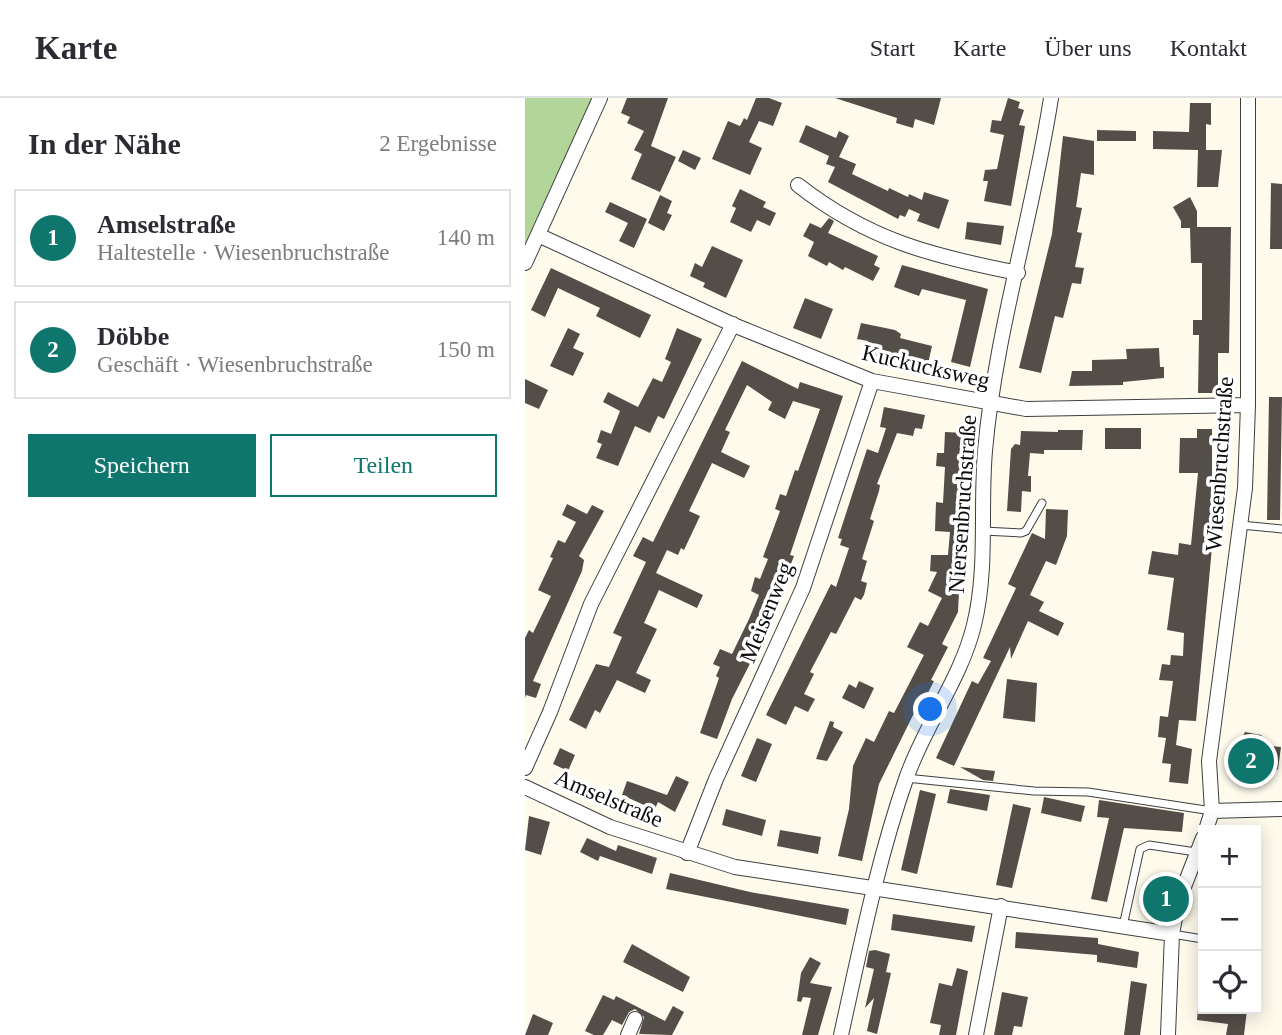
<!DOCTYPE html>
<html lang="de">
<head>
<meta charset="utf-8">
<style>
	:root { --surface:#fff; --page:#f2f2f3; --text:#2b2b33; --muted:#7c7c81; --line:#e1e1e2; --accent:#0f766e }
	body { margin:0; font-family:Georgia,serif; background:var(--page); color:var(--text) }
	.controls { position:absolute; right:21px; bottom:21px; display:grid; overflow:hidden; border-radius:0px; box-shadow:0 4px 18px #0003 }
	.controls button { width:63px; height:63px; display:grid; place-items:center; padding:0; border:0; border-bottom:2px solid var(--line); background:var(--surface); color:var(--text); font:35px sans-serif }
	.you { position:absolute; left:406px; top:612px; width:24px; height:24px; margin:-18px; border:5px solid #fff; border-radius:50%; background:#1a73e8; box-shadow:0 0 0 10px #1a73e833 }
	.badge { display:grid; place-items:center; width:46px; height:46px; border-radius:50%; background:var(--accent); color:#fff; font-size:23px; font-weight:700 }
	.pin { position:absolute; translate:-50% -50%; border:4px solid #fff; box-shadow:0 2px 7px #0006 }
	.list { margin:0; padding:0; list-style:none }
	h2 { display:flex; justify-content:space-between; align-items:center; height:91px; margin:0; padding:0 28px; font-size:30px }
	h2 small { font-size:23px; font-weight:400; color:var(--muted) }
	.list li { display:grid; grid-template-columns:46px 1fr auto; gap:21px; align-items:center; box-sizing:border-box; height:98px; margin:0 14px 14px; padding:0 14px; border:2px solid var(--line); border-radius:0px }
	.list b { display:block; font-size:26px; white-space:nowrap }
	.list p { margin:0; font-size:23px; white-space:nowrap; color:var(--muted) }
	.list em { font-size:23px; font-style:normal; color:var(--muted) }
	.actions { display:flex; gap:14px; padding:21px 28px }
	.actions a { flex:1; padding:16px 0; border:2px solid var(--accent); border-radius:0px; text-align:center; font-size:24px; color:var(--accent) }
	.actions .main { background:var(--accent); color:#fff }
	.icon { flex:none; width:38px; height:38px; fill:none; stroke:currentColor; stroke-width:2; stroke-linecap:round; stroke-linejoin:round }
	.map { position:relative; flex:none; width:757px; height:937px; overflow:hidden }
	header { display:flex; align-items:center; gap:42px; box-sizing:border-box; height:98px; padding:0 35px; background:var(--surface); border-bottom:2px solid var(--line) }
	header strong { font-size:33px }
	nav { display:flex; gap:38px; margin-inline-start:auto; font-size:24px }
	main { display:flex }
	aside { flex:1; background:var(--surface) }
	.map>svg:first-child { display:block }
	.forest { fill:#b2d699 }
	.building { fill:#544e49 }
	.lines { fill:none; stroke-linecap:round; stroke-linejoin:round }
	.lane-casing { stroke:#3f3f3f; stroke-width:9 }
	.street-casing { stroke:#3f3f3f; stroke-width:16 }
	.lane { stroke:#fff; stroke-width:7 }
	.street { stroke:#fff; stroke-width:14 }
	.labels { text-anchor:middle; stroke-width:7; stroke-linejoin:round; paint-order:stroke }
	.street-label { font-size:23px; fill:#0c0c0c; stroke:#fff }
</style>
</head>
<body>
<header>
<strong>Karte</strong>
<nav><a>Start</a><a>Karte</a><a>Über uns</a><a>Kontakt</a></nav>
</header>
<main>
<aside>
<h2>In der Nähe<small>2 Ergebnisse</small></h2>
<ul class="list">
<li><span class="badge">1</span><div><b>Amselstraße</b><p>Haltestelle · Wiesenbruchstraße</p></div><em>140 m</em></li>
<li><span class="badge">2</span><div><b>Döbbe</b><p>Geschäft · Wiesenbruchstraße</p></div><em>150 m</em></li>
</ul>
<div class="actions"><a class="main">Speichern</a><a>Teilen</a></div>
</aside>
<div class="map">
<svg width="757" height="937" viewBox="0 0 757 937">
	<rect width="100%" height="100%" fill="#fefbed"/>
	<!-- forest -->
	<path class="forest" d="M0,0H67L0,167Z"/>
	<!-- building -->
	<path class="building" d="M102,0H143L126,48L151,59L135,94L106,81L117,56L109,52L119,33L102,25L105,19L96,15Z
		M231,0H244L257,5L248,28L234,23L224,44L237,50L225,77L187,61L203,23L215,28L219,20L222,22Z
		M310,0H416L409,27L390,21L388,30L371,25L372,20Z
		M483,0L495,4L493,10L499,12L494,27L500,28L486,108L459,103L463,83H458L460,72L472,71L479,37L465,34L467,22L476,23Z
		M665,5H686V27L681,26V52H697L693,89H672L673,52L628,51V33L664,34Z
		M281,27L311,40L314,33L324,38L314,59L331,66L327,76L363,93L364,90L383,99L384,96L397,102L399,94L424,102L414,131L392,123L395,116L384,111L380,119L375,117L373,121L303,84L310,69L301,66L304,58L274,44Z
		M572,32L611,33V43H572Z
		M538,38L569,43V77L556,75L551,109L557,110L552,134L557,135L550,169L559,170L556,186L547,185L538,220L530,218L516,275L494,270L527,136Z
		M158,52L176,60L170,72L153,63Z
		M746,85L757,86V151H745Z
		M215,91L241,104L238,109L251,115L245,128L232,122L226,134L205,124L211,110L207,108Z
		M135,97L147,103L142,115L147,117L139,133L123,125Z
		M665,99L672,113V129H706L704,255H693V295H673L674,237H668V222H677V165H666L665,130H656V123L648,109Z
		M85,104L122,121L109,150L94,143L103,125L80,114Z
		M304,120L309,123L303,135L353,158L349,167L355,170L348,183L320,169L318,172L304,164L302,168L283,158L289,144L278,138L285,125L296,130Z
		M442,124L479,128L476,147L440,141Z
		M187,148L218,162L201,200L178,189L180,185L165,178L170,165L177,169Z
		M377,167L463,191L445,269L426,264L441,202L397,191L394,198L369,189Z
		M26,170L126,217L115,240L71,218L75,210L33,190L20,219L6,212Z
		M280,200L308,211L296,241L268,230Z
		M336,225L370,232L376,236L375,240L407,248L402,270L340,256L343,243L332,241Z
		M43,230L55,236L48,250L59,255L48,278L25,268Z
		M152,230L177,241L139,321L133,318L125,335L110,328L93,368L71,360L77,346L72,344L76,332L86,336L95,313L78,304L83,294L113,309L128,280L137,284L146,264L140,261Z
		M634,250L635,269H639V280L598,284V287L544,288L547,273H567V262L602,261L601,251Z
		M217,263L273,291L275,284L318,298L265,457L269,458L238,540L207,601L192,641L175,635L194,580L191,578L195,569L188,566L195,551L207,556L224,521L234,497L226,493L230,479L235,481L243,461L238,459L255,413L250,411L255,396L261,398L270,372L273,373L295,311L268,303L260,321L243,312L247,304L222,287L200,332L205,334L196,354L225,368L219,380L187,365L164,413L175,418L159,452L156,450L153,457L142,452L131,475L178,497L172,510L134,492L119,525L132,531L111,575L126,582L120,595L92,582L75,615L70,612L61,631L44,622L71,566L84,569L97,539L88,535L121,464L108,458L118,439L128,444Z
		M0,281L23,292L14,311L0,305Z
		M744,299H757L755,422H742Z
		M359,309L400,317L397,331L390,330L388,338L372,335L352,386L355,387L354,393L345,421L349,423L337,461L342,463L336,483L342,485L339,497L336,502L330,499L311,536L306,534L285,574L289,576L279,596L290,601L283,614L270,608L261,627L241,617L306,486L311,489L324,450L315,447L317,441L313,440L342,351L353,355L361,330L355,329Z
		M580,330H616V351H580Z
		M672,331H687V384H693L671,623L654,622L651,647L667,651L663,686L644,684L646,666L637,665L641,640L633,639L635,618L643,619L648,583L634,582L637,566L645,567L646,557L658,558L659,535L642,532L649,480L623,476L627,453L653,457L654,445L666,447L673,375H654L655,340H672Z
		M533,332H558L557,352H519V356L505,355L503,378H506V394L497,393L496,414L482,413L486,351L490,346L495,347L496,333L533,334Z
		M420,334L442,335L433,514L417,546L423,549L406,582L409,583L397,607L394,605L354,686L337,763L313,758L324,711L328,668L341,640L349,644L364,613L369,615L399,557L382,549L395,524L403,528L417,500L403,493L412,474L405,473L406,457H423L425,434L410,433L411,404L418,405L420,369L411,368L412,355H419Z
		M42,406L62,416L67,407L79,413L54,458L59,462L57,473L8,583L16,586L11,600L1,597L0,600V540L4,532L8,535L26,498L13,492L28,460L25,459L33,442L40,445L51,424L37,417Z
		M521,411L543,412L542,438L531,467L521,463L505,497L519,504L514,513L539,525L533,538L503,523L486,561L485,549L429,668L411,660L447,583L453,586L466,563L458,560L491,490L483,486L507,435L520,441Z
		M482,581L512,585L510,624L478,620Z
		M334,583L349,590L339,611L317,600L324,586L331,590Z
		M305,623L309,624L308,629L318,634L302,663L291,661Z
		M720,634L736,637L745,648L756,649L753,671L748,675L723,671L715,661L717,646H714Z
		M232,640L247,646L231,684L216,678Z
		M35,650L50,657L43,673L28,666Z
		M435,669L470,673L468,683L458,682Z
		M151,678L164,684L150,714L133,704L125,722L114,718L119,707L97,697L102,683L142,697Z
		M425,691L465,697L462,713L422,705Z
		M395,692L411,696L392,776L376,772Z
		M519,699L560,708L556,724L516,715Z
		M574,702L659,715L657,734L599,730L582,804L566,801L584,720L572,719Z
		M488,706L506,710L487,790L471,787Z
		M201,711L241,722L237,738L197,727Z
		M4,718L25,724L16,757L0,752Z
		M255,732L296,739L293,756L252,748Z
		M62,740L91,753L93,747L132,760L127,776L75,758L73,763L55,754Z
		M145,775L225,794L324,811L321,827L141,791Z
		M368,816L450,828L447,844L366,832Z
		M491,834L573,840V846L614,854L612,870L572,864V857L490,850Z
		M107,846L165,879L158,894L98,864Z
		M350,852L365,856L361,874L366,875L352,936L342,933L349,900L340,910L349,871L341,869L344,853Z
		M285,859L296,865L285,885L307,889L293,937H277L286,900L278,899L276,904L272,903L276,875Z
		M432,870L443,873L431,937H414L416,927L405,925L414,885L427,888Z
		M606,883L622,886L615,937H599Z
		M477,894L503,899L497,929L489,928L487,937H469Z
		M78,897L89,902L91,898L140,923L148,908L159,914L147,937L114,936L119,919L110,911L104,914L97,927L87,922L78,937H69L60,933Z
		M673,911L722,912L719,937H701L703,926L672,922Z
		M8,916L28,925L23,937H0Z"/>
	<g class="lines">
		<defs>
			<path id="lane" d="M716,427L757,431
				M458,433L496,435L501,433L517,405
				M381,680L509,693L563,694L687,713
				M598,828L615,751L624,747L671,754
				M647,836L678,841"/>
			<path id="street" d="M273,87C343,142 407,158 493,175
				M13,137L211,228L347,283L501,311L723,307
				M0,165L75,0
				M0,670L25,614L66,506L208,226
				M0,689L85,729L210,769L647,836
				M687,713L757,711
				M681,732L687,713L684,663L720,390L723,307V0
				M162,755L191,681L278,490L347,283
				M103,937L110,921
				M316,937C335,852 352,764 381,681C399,628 436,581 449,527C463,470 455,410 460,353C470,236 508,117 526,0
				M451,937L476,808
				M643,937L647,836L653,804L678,740"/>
		</defs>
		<!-- lane casing -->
		<use href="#lane" class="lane-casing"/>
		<!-- street casing -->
		<use href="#street" class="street-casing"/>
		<!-- lane -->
		<use href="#lane" class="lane"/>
		<!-- street -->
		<use href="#street" class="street"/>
	</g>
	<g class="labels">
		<!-- street labels -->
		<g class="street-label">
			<text transform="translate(401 268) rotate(13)" y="8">Kuckucksweg</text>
			<text transform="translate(694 366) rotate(-86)" y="8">Wiesenbruchstraße</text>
			<text transform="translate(437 406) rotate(-86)" y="8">Niersenbruchstraße</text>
			<text transform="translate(241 514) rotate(-68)" y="8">Meisenweg</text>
			<text transform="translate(84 700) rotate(23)" y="8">Amselstraße</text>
		</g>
	</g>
</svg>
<div class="controls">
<button>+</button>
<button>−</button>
<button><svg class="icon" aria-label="locate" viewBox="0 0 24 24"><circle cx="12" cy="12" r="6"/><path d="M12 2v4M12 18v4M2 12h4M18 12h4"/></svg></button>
</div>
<div class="you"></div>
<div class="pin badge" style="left:641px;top:801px">1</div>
<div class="pin badge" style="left:726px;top:663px">2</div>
</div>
</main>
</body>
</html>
